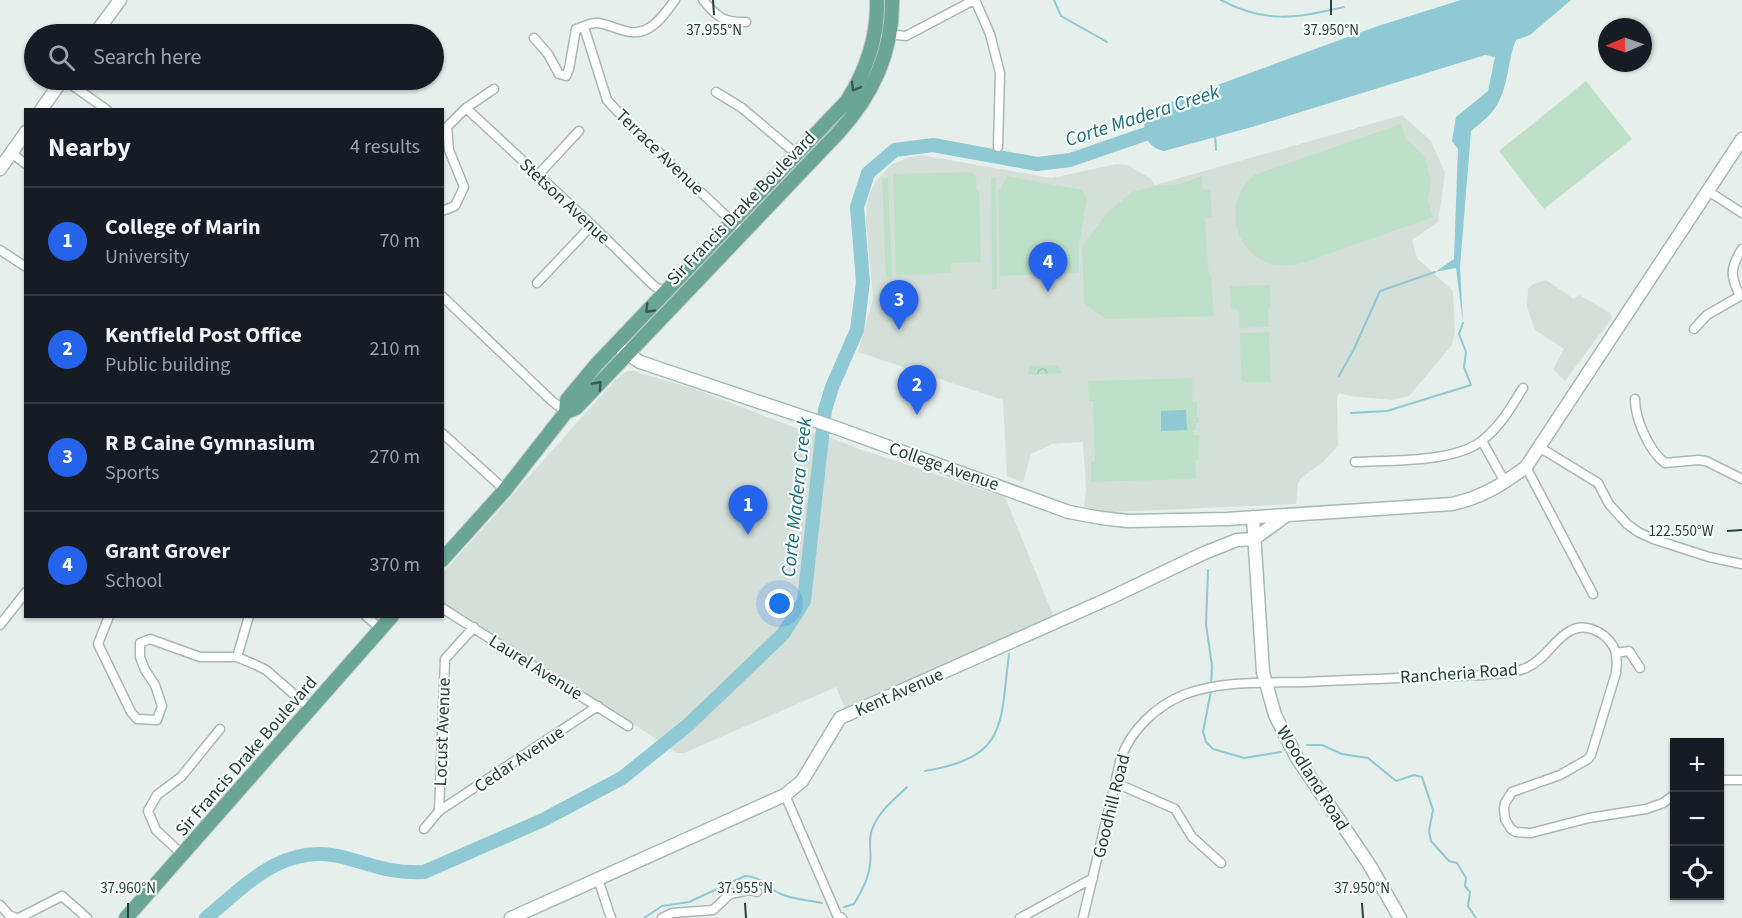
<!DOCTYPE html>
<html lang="en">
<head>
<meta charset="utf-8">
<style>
	:root { --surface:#171b24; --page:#20242c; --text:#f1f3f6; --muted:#9ea1a6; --line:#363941; --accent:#2563eb }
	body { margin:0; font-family:"Source Sans 3",sans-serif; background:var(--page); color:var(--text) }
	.controls { position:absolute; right:18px; bottom:18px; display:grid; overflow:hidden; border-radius:0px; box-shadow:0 2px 4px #0004 }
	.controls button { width:54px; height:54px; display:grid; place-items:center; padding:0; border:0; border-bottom:2px solid var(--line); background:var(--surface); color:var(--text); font:30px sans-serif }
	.compass { position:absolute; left:1598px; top:18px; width:54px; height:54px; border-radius:50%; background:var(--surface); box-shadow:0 2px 4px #0004; rotate:268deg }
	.you { position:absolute; left:780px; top:604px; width:21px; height:21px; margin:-15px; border:4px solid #fff; border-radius:50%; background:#1a73e8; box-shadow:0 0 0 9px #1a73e833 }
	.badge { display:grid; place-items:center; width:39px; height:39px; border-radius:50%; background:var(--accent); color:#fff; font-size:20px; font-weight:700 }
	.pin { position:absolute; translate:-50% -50px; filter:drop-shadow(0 2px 3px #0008) }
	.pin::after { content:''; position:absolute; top:32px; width:21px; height:18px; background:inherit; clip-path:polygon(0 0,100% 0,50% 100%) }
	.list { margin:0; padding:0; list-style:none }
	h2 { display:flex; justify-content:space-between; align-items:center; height:78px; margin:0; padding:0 24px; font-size:26px }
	h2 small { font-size:20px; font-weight:400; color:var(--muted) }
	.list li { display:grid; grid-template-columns:39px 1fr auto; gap:18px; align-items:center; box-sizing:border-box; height:108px; padding:0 24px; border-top:2px solid var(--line) }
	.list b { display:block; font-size:22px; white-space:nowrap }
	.list p { margin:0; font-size:20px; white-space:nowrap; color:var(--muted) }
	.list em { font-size:20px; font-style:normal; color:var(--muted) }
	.icon { flex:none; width:33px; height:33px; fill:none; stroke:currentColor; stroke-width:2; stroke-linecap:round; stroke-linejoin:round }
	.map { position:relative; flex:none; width:1742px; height:918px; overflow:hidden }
	.search { position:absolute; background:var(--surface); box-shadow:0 2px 4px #0004; left:24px; top:24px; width:420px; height:66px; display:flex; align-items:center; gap:15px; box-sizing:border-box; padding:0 21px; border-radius:33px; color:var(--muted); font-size:22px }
	.panel { position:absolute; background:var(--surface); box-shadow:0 2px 4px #0004; left:24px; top:108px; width:420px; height:510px; border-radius:0px }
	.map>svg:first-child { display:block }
	.built { fill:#d4dfda }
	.park { fill:url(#park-crowns) }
	.pitch { fill:#bfe0c8 }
	.water { fill:#8ec9d4 }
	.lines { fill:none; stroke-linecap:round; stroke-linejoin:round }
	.stream { stroke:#8ec9d4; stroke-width:2 }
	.river { stroke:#8ec9d4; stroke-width:14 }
	.street-casing { stroke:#a8b8b2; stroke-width:11 }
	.secondary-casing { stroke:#a4bbb3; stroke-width:15 }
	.primary-casing { stroke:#c2cac8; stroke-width:16 }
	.street { stroke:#fff; stroke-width:8 }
	.secondary { stroke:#fff; stroke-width:12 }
	.primary { stroke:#6aa596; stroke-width:14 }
	.oneway { stroke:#365b51 }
	.ticks { fill:none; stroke:#24423a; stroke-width:2 }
	.labels { text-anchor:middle; stroke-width:4.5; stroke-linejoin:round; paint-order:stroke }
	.street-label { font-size:18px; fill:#24423a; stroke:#f7fbf9 }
	.water-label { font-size:20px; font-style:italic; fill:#1c6f80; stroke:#f7fbf9 }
	.ticks-label { font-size:15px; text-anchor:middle; fill:#24423a; stroke:#f7fbf9; stroke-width:4.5; stroke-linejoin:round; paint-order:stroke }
</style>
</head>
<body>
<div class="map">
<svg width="1742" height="918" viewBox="0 0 1742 918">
	<defs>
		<pattern id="park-crowns" width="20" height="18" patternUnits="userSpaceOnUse" patternTransform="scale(1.5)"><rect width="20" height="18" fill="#bfe0c8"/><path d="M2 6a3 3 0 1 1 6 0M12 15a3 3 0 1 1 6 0" fill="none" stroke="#a4c1ad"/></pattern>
	</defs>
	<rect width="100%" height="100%" fill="#e6efeb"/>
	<!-- built -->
	<path class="built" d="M1402,115L1431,141L1445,173L1438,222L1412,240L1417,258L1453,291L1455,331L1452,345L1409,396L1392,400L1349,396L1340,393L1337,397L1338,446L1323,462L1301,478L1298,483L1296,504L1114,512L1101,511L1084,506L1086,490L1083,442L1052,444L1031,454L1023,482L1007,476L1003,400L858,352L873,299L866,220L867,205L870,192L876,181L891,165L907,158L921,155L1051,178L1117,164L1128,165L1151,179L1155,185Z
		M1546,280L1574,299L1579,295L1610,313L1612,318L1565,381L1553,369L1564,349L1535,330L1527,307L1528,289L1533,284Z
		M628,371H633L692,388L796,428L825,435L856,448L1005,497L1053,615L845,708L836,687L684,753H677L570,682L443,603V573L614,381L622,374Z"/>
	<!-- park -->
	<path class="park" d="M1056,365L1059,367L1062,373L1028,375L1029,368L1031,366Z"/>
	<!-- pitch -->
	<path class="pitch" d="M1586,81L1632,139L1544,209L1499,151Z
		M1401,124L1406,139L1414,145L1425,158L1431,181L1428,201L1433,217L1300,264C1289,265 1277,267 1267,263C1240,252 1228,219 1240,193C1243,186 1249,180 1254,175Z
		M971,172L976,177L977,190L979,191L981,262L951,263V273L896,275L893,174Z
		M1007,176L1082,190L1087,198L1079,245V273L1000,276L998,192Z
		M1202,176L1203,190L1210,189L1212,217L1205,218L1208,269L1211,276L1214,316L1106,319L1084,303L1082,246L1107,213L1132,192L1155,186L1179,184Z
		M882,178H888L892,277L886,278Z
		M991,178H996L997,289H992Z
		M1270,285L1271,308L1268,309L1269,327L1239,328V310L1231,309L1230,286Z
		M1269,332L1271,382H1244L1241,380L1240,333Z
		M1193,378L1192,402H1197V417L1199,418V423H1196V430L1193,431V435H1200L1198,460H1195L1196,479L1091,482V462L1095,461L1093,401H1089L1088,381Z"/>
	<!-- water -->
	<path class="water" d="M1461,0H1571L1530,35L1516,40C1507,61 1509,88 1495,108C1489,117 1479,124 1471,131L1460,267L1463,323L1456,268L1435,272L1454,259L1458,149L1452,141L1456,117L1488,91L1495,57L1485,55L1252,127L1164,151C1145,148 1139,126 1149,110L1378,26Z
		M1186,410L1187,430L1161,431V411Z"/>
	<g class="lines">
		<!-- stream -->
		<path class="stream" d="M1054,0L1061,16L1107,42
			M1221,0C1266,24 1296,18 1344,7
			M1215,135L1216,150
			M1339,376L1354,349L1380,291L1435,272
			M1351,413L1387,411L1471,385L1464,367L1466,352L1459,334L1463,323
			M1208,570L1206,624L1212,666L1211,686
			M1211,691L1203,732L1206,742L1213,749L1244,758L1281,752
			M1307,745H1322L1342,754L1368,758L1396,781L1414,775L1422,777L1433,810L1429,831L1431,841L1449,861L1457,863L1466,878L1465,886L1470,892L1468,906L1476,918
			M925,771C1008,757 1000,725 1009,654
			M844,907L854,904C861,892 869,878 870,864C872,851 867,840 873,827C880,810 895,799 907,787
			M644,918L662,906L689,902L745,876C761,876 766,887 779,893C792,900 808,900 822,903"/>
		<!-- river -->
		<path class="river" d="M206,918C245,886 282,844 338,856C372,864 388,874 424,872L543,820L622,778L688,725L783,634L804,601L825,410L832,387L857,330L863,282L857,207L868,173L895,150L933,145L1037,164L1070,160L1163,128"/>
		<defs>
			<path id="street" d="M703,0C717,17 724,23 746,22
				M975,0L990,34L1000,73L998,147
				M584,27L607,100L630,125L743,232
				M887,34L906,36L974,0
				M534,38L548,54L559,74L566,76L569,69L576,29C583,27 590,22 598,23C614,25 631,39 649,28C660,22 668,9 675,0
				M65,80L107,110
				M716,92L742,108L799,156
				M466,108L592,225L654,286L665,292
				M11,153L26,164
				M538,175L579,131
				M1708,191L1742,213
				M442,211L455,206L464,187L449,150L447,127L466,108L494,89
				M0,250L26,267
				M537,283L592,225
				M442,296L552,401L566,412
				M1740,296C1730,276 1730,268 1742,249
				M1694,329L1707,315L1740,296
				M1635,399C1635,419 1649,451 1665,463L1698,460L1706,461L1742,479
				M442,433L505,490
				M1482,441L1505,482
				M1539,447L1598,483L1609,504L1627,524L1638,532L1653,539L1709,557L1742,564
				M1355,462C1391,460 1457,463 1484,439C1501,425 1512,406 1523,388
				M1526,467L1593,594
				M442,608L628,726
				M109,616L98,644L131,712L137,719L157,720L162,706L155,685L145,670L140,657V643L150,639L200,657H237L256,665L266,670L311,709
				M366,616L381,629
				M0,625L26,592
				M1616,653L1629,651L1640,668
				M237,657L249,616
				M1720,780H1742
				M1116,783L1175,809L1192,837L1221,863
				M785,795L837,915L842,918
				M439,811L445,659L474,627
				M424,829L439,811L598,706
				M183,855L156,830L148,811L157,795L181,777L220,729
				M598,879L611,918
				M0,905L9,915L16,918
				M19,918L62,896L87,918
				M662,918L672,913L713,910L730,894L750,890L757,892
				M1020,918L1093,878
				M1083,918L1121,758C1131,730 1155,707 1183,695C1221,680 1266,683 1305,682C1364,679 1424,677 1483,675C1498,673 1515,674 1528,667C1547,658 1554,639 1570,631C1585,622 1605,632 1613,646C1618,654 1617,665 1616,673L1591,755L1588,759L1560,775L1512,792L1505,803L1504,809L1505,819L1511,829L1516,832L1531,833L1589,818L1646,809L1663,803L1674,795"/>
			<path id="secondary" d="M95,34L120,0
				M41,110L62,80
				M0,169L26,132
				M621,349L640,362L831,426L1069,512L1101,518L1128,521L1227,519L1452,504C1483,497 1501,485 1526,467L1742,139
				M1253,517L1263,672L1275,715L1297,758L1369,864L1400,918
				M1254,539L1287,515
				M511,918L785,795L802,781L840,718L1112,597L1204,553L1237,540L1254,539"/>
			<path id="primary" d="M566,412L567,400L596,365L847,101C866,71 878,36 877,0
				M442,560L505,490L566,412L576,408L838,133C873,95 893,52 892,0
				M126,918L392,616"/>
		</defs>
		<!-- street casing -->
		<use href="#street" class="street-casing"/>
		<!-- secondary casing -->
		<use href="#secondary" class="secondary-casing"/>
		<!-- primary casing -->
		<use href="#primary" class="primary-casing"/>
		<!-- street -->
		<use href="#street" class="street"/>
		<!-- secondary -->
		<use href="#secondary" class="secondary"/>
		<!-- primary -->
		<use href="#primary" class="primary"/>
	</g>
	<!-- one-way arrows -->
	<defs><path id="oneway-chevron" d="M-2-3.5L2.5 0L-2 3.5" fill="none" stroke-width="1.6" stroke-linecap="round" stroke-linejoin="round" transform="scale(1.5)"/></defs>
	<g class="oneway">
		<use href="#oneway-chevron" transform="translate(855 87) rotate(120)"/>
		<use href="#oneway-chevron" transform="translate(649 309) rotate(134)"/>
		<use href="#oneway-chevron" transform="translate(598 385) rotate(-47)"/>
	</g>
	<!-- ticks -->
	<path class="ticks" d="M713,0L714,15M1331,0V15M1727,531L1742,530M128,903V918M745,903L746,918M1362,903L1363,918"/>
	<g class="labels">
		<!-- street labels -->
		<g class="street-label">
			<text transform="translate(660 152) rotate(44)" y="6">Terrace Avenue</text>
			<text transform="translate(565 201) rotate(43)" y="6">Stetson Avenue</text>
			<text transform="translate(741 208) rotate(-46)" y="6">Sir Francis Drake Boulevard</text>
			<text transform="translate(944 466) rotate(19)" y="6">College Avenue</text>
			<text transform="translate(536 667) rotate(32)" y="6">Laurel Avenue</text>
			<text transform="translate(1459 673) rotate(-4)" y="6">Rancheria Road</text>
			<text transform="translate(899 692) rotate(-24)" y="6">Kent Avenue</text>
			<text transform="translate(442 732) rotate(-88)" y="6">Locust Avenue</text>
			<text transform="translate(246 756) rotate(-49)" y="6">Sir Francis Drake Boulevard</text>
			<text transform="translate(519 759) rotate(-34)" y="6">Cedar Avenue</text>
			<text transform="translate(1313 778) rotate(58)" y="6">Woodland Road</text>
			<text transform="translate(1111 806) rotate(-76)" y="6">Goodhill Road</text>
		</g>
		<!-- water labels -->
		<g class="water-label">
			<text transform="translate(1142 115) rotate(-18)" y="7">Corte Madera Creek</text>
			<text transform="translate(796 497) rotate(-84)" y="7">Corte Madera Creek</text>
		</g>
	</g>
	<g class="ticks-label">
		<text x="714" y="35">37.955°N</text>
		<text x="1331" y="35">37.950°N</text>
		<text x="1681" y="536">122.550°W</text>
		<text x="128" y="893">37.960°N</text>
		<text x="745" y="893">37.955°N</text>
		<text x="1362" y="893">37.950°N</text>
	</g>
</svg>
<div class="controls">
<button>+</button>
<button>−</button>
<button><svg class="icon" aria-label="locate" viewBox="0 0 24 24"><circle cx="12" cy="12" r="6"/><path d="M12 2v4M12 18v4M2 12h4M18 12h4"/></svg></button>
</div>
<svg class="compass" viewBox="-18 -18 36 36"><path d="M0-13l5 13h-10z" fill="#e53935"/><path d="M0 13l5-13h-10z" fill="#9ea1a6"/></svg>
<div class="you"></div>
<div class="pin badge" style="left:748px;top:535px">1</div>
<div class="pin badge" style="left:917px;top:415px">2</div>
<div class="pin badge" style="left:899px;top:330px">3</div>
<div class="pin badge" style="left:1048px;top:292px">4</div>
<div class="search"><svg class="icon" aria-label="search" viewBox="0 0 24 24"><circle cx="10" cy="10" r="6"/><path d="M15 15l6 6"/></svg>Search here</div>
<section class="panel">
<h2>Nearby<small>4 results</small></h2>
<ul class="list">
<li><span class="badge">1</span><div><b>College of Marin</b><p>University</p></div><em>70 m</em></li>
<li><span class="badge">2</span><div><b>Kentfield Post Office</b><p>Public building</p></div><em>210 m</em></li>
<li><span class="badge">3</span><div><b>R B Caine Gymnasium</b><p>Sports</p></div><em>270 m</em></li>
<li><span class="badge">4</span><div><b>Grant Grover</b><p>School</p></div><em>370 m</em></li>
</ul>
</section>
</div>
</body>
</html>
